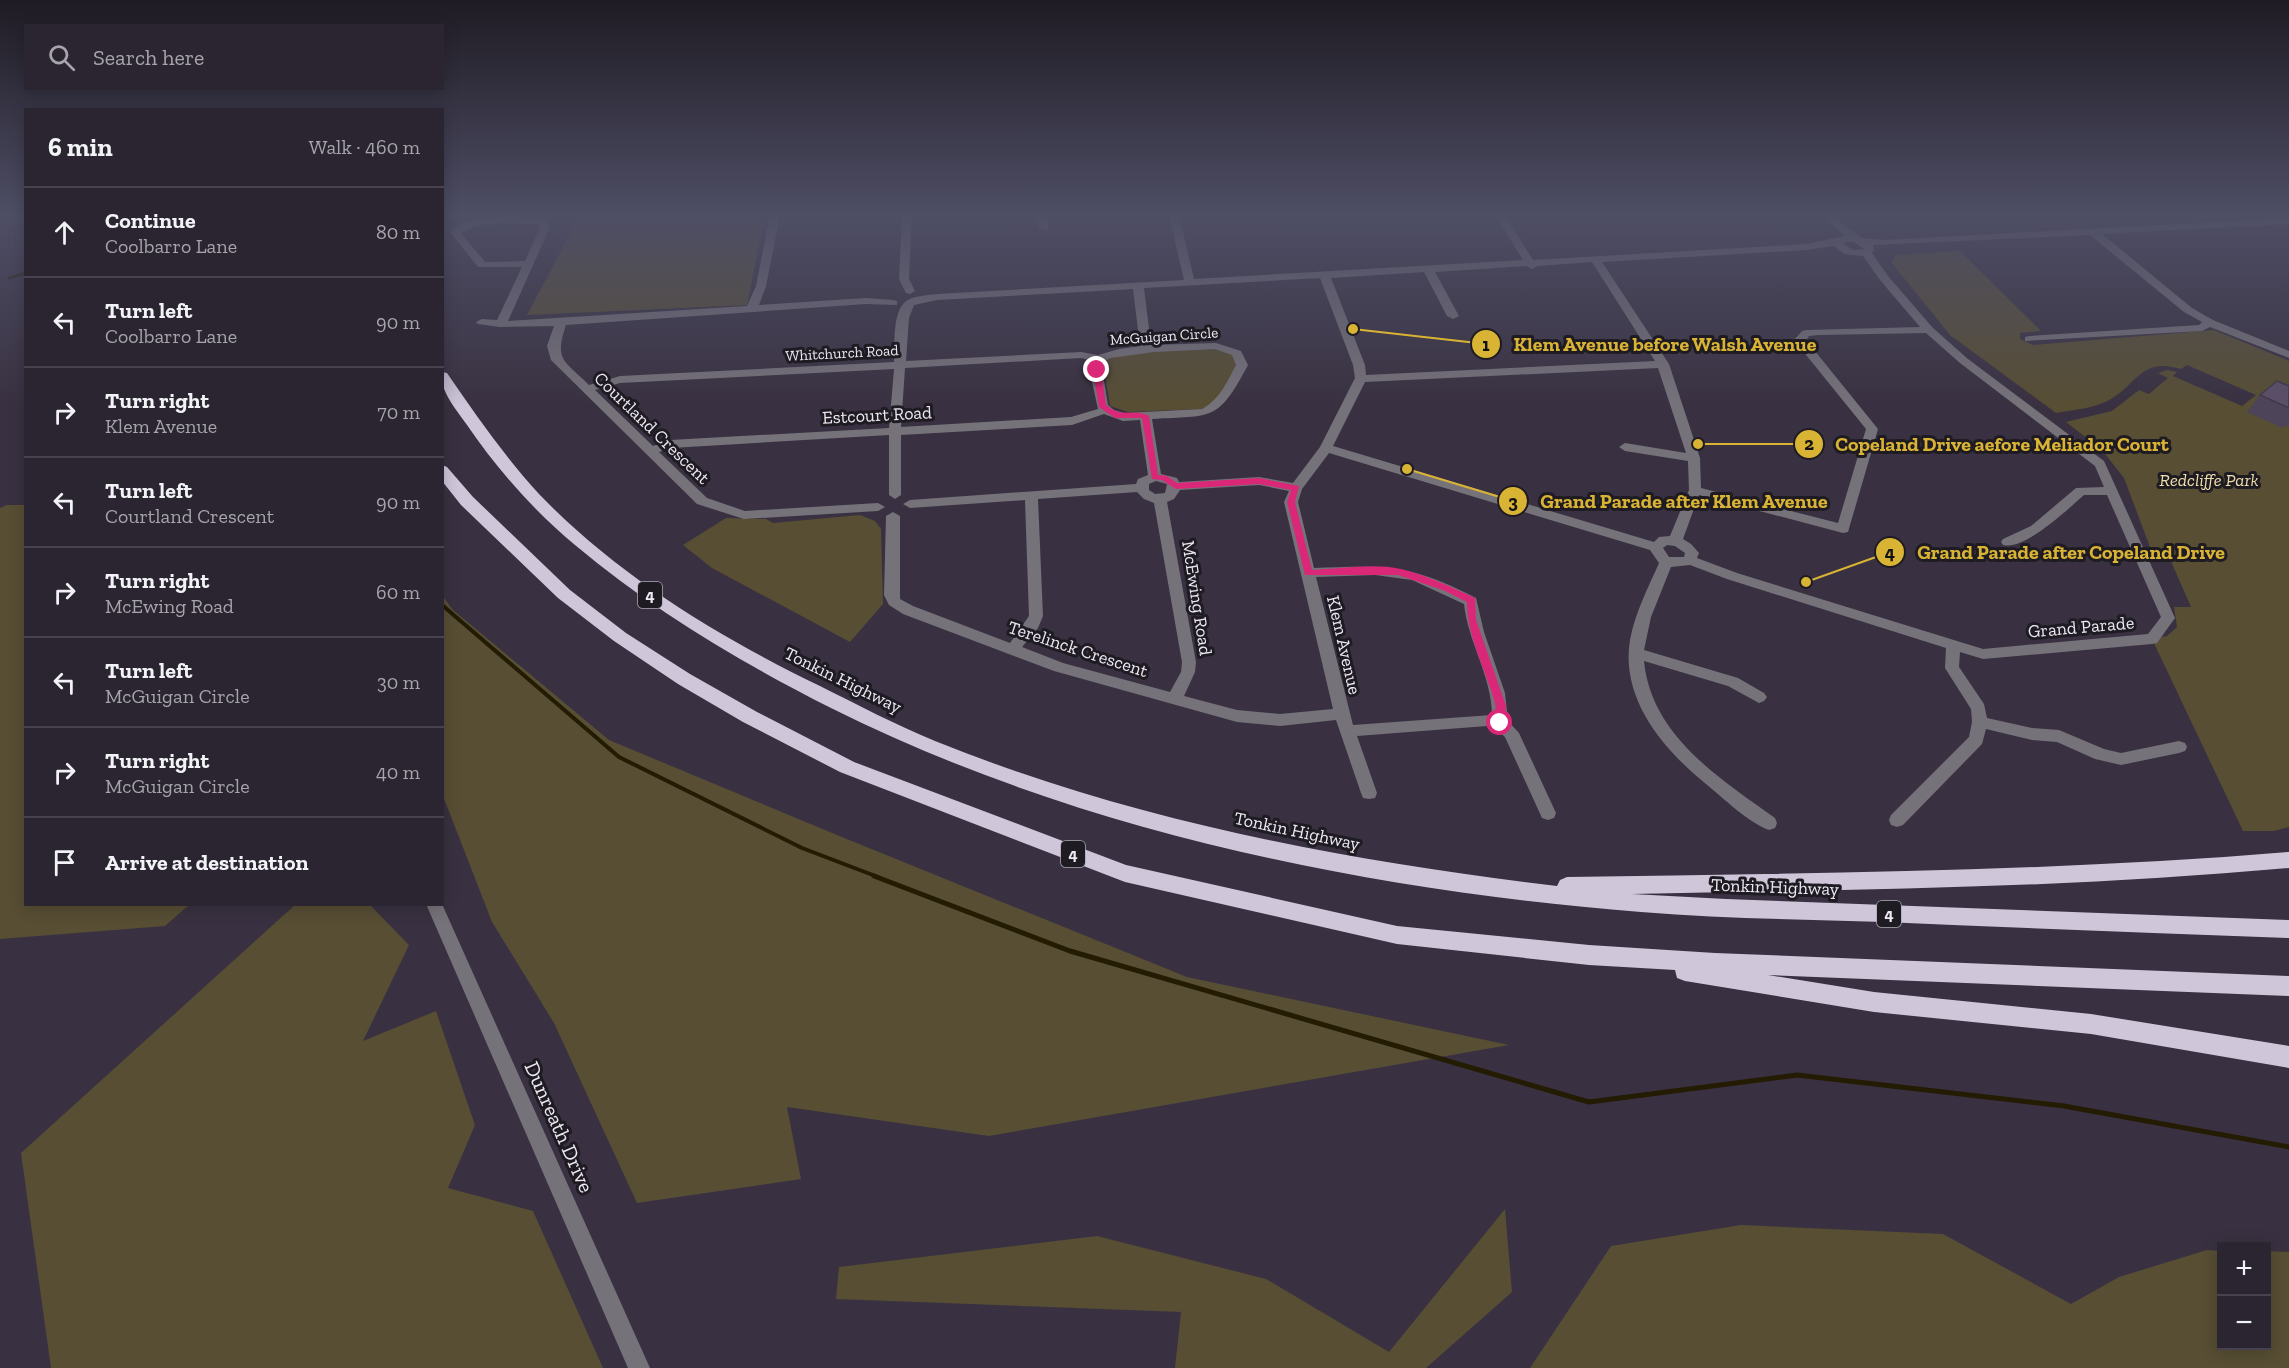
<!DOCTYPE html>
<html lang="en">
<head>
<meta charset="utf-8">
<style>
	:root { --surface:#2b2531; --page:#332d39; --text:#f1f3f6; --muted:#a6a5ab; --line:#47424d }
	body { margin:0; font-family:"Zilla Slab",serif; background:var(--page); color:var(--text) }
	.controls { position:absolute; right:18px; bottom:18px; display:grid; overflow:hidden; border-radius:0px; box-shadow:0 3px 15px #0003 }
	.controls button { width:54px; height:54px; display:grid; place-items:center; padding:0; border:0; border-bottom:2px solid var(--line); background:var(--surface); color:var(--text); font:30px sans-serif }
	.stop { position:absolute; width:18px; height:18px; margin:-14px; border:4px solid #db2777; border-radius:50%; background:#fff }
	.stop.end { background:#db2777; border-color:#fff; box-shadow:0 2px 6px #0008 }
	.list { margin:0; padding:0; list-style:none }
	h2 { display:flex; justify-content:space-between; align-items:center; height:78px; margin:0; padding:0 24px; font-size:26px }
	h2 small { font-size:20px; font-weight:400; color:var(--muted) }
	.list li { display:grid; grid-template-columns:39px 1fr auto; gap:18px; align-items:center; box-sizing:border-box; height:90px; padding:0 24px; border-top:2px solid var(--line) }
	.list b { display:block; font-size:22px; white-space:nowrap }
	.list p { margin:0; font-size:20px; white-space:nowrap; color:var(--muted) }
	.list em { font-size:20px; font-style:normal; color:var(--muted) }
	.icon { flex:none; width:33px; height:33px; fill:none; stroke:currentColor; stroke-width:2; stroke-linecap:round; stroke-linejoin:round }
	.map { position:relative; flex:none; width:2289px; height:1368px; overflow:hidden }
	.search { position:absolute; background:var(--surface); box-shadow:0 3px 15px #0003; left:24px; top:24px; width:420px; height:66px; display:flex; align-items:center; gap:15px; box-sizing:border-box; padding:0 21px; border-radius:0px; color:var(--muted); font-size:22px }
	.panel { position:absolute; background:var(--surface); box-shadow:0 3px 15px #0003; left:24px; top:108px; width:420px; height:798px; border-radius:0px }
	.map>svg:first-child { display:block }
	.green { fill:#574e34 }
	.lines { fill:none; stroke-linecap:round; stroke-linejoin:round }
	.stream-far2 { stroke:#231b02; stroke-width:3 }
	.stream-far1 { stroke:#231b02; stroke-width:4 }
	.stream { stroke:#231b02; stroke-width:5 }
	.minor { fill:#76727a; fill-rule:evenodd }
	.highway { fill:#cfc6da; fill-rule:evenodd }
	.wall { fill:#4e4459 }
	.building { fill:#5b4f68; stroke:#403749; stroke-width:1.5 }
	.route { fill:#db2777 }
	.labels { text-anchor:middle; stroke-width:6; stroke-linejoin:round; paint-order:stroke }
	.far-street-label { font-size:15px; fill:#ede8f3; stroke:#1e1b22 }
	.shield { fill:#1e1b22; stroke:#afaab4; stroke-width:1.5 }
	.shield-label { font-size:16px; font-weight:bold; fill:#ede8f3 }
	.street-label { font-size:18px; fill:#ede8f3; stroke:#1e1b22 }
	.park-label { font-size:18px; font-style:italic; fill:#f0dea8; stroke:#1e1b22 }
	.near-street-label { font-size:21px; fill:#ede8f3; stroke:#1e1b22 }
	.leader { fill:none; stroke:#d9b334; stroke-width:2 }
	.callout-dot { fill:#d9b334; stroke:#1e1b22; stroke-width:2 }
	.mark-label { font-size:18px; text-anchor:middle; font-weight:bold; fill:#111 }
	.callout-label { font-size:20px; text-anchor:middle; font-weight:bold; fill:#d9b334; stroke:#1e1b22; stroke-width:6; stroke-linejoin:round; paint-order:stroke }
</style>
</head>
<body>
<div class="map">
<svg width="2289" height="1368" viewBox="0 0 2289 1368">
	<rect width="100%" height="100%" fill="#393141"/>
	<!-- green -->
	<path class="green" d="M580,215H765L747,305L527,315Z
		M1960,251L2041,331L2020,333V339L2033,345L2214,330L2289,361V827L2274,831H2243L2152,639L2167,636L2177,627L2174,607H2191L2166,550L2150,547L2124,478L2102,450L2066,422L2112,411L2139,390L2149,394L2168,378L2158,373L2167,370L2177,372L2173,376L2242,406L2256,395L2187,365L2181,369C2139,356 2137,387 2105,402C2091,409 2071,410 2056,413L1950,335L1891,262L1896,255Z
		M1218,348L1233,352L1240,364C1229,383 1222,402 1201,409L1128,412L1110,406L1103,363L1109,356L1117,353Z
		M7,505H26V904L189,905L165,926L0,939V508Z
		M860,515L875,521L881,529L883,604L850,642L712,568L683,545L726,518L766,519L773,523Z
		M442,595L453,610L609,740L837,835L1187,977L1509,1045L989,1136L787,1107L801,1179L637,1203L554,1023L492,922L443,796Z
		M296,904L370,905L409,945L363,1041L436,1011L475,1125L448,1188L533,1211L603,1368H51L21,1153Z
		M1505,1209L1512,1292L1426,1368H1175L1181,1312L836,1299L839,1267L1097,1236L1266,1279L1389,1352Z
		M1741,1225L1943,1234L2071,1304L2119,1277L2207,1250L2221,1251L2222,1346H2266L2267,1251L2289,1252V1368H1530L1611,1246Z"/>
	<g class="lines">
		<!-- stream-far2 -->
		<path class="stream-far2" d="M9,278L26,273"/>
		<!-- stream-far1 -->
		<path class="stream-far1" d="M442,605L619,757L802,848L878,877"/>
		<!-- stream -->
		<path class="stream" d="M874,876L1070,951L1589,1102L1797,1075L2064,1106L2289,1147"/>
		<!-- minor -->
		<path class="minor" d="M770,215H780L766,286L759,305L866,298L893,300L897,301V305L866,304L566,325C554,361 564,360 589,385L620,376L894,362C895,345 892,314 905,302C911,296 929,295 937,294L1184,280L1169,215H1179L1194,279L1523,260L1495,215H1505L1533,260L1806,244L1845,236L1821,215H1831L1862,238L1883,240L2289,218V224L2102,234L2192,308L2213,320L2289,351V358L2210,327L2202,331L2025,341V337L2029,336L2199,325L2202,322L2184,312L2090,235L1873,245L1874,250L1872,253L1888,276L1933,328L1968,359L2104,461L2175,618L2157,643L2152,644L1983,659L1960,652L1959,667L1984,704L1987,718L2032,728L2059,730L2104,749L2121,753L2179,741L2185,743L2187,747L2185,751L2179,753L2121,765L2095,759L2057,742L2032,740L1986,729L1982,744L1903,825L1897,827L1891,825L1889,820L1891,815L1969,737L1972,722L1971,709L1945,668L1946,648L1727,579L1690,565L1671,567L1651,617L1644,650L1738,678L1764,693L1767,697L1764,701L1759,703L1728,686L1644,661C1651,735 1719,778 1775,818L1777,823L1775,828L1769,830C1749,823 1723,798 1706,784C1664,750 1620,699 1630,640C1635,613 1648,588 1659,563L1650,550L1329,453L1302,489L1298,502L1314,568C1384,565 1412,564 1476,598L1484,632L1505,693L1508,721L1519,733L1556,813L1554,818L1548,820L1542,818L1505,737L1495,728L1487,726L1357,736L1377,793L1375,798L1369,799L1363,798L1361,793L1336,720L1280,726L1237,722L1054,671L903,614L889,605L884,595L886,516L893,512L900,516V599L913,606L1010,643L1029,616L1025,500L910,508L903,504L910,500L1136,484L1138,479L1148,475L1140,420L1123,421L1104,414L1072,425L901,435V495L895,499L889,495V435L671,448L659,452L707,498L745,511L878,503L885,507L878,511L744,519L697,504L551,360L547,346L554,326L500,327L478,324L476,322L482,319L497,320L522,267H478L451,233C462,212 525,215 546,220L550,227L508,321L747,306L756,286ZM498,223L538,224L540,227L525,261L485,262L461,233L476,226ZM1845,242H1854L1864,249L1853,250L1843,244ZM1834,246L1844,254L1863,256L1880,280L1920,327L1806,330L1802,331L1794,340L1866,429L1838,523L1701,488L1700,458L1669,364L1602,262L1806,250ZM1592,262L1655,361L1366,375L1365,365L1331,278L1424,272L1447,316L1453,319L1459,316L1435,272L1527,266L1532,269L1537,266ZM1320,278L1353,365L1355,378L1320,447L1293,483L1259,477L1179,482L1177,478L1161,474L1152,419C1213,415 1217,423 1248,365L1241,351L1216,343L1151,345L1144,288ZM1133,289L1140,346L1119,349L1098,355L1081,352L906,361L909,318L914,305L937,300ZM1926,333L1960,363L2095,466L2104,487L2076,488L2031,526L2003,539L2001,542L2003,545C2024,551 2068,509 2084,495H2107L2161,617L2148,634L1983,649L1737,573L1697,558L1699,553L1691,544L1683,539L1699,495L1843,533L1848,532L1878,429L1806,340L1809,336L1819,335ZM1215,349L1232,355L1236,365C1227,382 1220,399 1202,409L1124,413L1114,410L1108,405L1103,375L1105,361L1110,358L1154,352ZM1081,358L1093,361L1092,382L1098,409L1071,417L901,427L905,368ZM1658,368L1686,453L1625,443L1619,447L1625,451L1688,461L1689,490L1670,536L1659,537L1654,542L1333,446L1365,382ZM894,369L889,428L670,440L653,446L595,390L620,383ZM1156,481L1167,484L1165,493L1155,494L1149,490V484ZM1259,485L1289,491L1284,502L1333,709L1280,714L1237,710L1184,696L1195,672L1196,662L1167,502L1174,499L1180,490ZM1137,492L1144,499L1154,503L1182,662L1181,672L1170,692L1063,663L1022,647L1038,628L1043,616L1038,499ZM1667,545L1675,546L1685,553L1684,557H1669L1663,548ZM1375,575L1412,580L1464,604C1468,642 1492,677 1492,715L1353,725L1316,577Z
			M902,215H912L909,279L915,291L910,294L906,293L899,279Z
			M1038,215H1048V230L1039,228Z
			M426,904H442L650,1368H628Z"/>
		<!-- highway -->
		<path class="highway" d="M442,372L447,373C476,415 504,456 539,494C618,576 719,637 820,686C858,705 896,725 935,741C1133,821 1346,861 1557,886L1560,880L1567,877C1808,873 2049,872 2289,852V868C2070,888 1851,890 1632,894L1726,899L2289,920V938C2154,933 2019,928 1884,922C1803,919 1722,919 1641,912C1367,890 1079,832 831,708C740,662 654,611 575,545C534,511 497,469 467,425C460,415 450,403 445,391C442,384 442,381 442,372Z
			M442,465L447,467L473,497L570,590L626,633L690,674L757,712L854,762L1126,865L1397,926L1589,945L1715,953L2289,976V996L1768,975L1874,992L2091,1014L2289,1046V1068L2091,1034L1874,1012L1685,981L1677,978L1675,970L1589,965L1397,944L1125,882L840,772L743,722L678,684L614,641L558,598L461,505L442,481Z"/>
	</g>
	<!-- wall -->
	<path class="wall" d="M2289,386V427L2286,425L2283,428L2247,412L2260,395Z"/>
	<!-- building -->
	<path class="building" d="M2277,381L2289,386V408L2260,395Z"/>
	<!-- sky -->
	<linearGradient id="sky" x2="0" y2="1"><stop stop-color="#1f1b24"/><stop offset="0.53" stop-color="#4e4e65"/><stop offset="1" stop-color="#4e4e65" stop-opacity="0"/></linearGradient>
	<rect width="2289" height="406" fill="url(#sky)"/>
	<!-- route -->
	<path class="route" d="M1097,368L1101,370L1106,405C1122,419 1135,408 1149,416L1158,475L1167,476L1177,483L1259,478L1299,486L1295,502L1312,570C1340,569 1373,563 1401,569C1426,575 1451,587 1475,598L1476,620L1506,706L1503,726H1496C1494,719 1497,711 1495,703C1486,670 1467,637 1467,602L1443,590L1398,575H1305L1287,502L1291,490L1259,484L1176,489L1162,480L1152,479L1142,418H1115L1099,407L1093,370Z"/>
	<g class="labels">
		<!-- far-street labels -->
		<g class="far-street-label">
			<text transform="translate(1164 336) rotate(-4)" y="5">McGuigan Circle</text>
			<text transform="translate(842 353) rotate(-3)" y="5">Whitchurch Road</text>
		</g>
		<!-- shield labels -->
		<g class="shield">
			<rect x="638" y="582" width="24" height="26" rx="4.5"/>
			<rect x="1061" y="841" width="24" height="26" rx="4.5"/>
			<rect x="1877" y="901" width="24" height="26" rx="4.5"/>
		</g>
		<g class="shield-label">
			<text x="650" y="601">4</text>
			<text x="1073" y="860">4</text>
			<text x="1889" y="920">4</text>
		</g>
		<!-- street labels -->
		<g class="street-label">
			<text transform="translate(877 415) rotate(-3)" y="6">Estcourt Road</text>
			<text transform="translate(652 428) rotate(44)" y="6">Courtland Crescent</text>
			<text transform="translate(1197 598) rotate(81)" y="6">McEwing Road</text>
			<text transform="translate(2081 627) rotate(-5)" y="6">Grand Parade</text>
			<text transform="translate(1344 645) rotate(77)" y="6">Klem Avenue</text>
			<text transform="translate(1078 649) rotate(18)" y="6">Terelinck Crescent</text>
			<text transform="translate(843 680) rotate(26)" y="6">Tonkin Highway</text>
			<text transform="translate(1297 831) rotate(12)" y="6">Tonkin Highway</text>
			<text transform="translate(1775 887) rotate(2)" y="6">Tonkin Highway</text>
		</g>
		<!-- park labels -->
		<g class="park-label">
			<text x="2209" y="486">Redcliffe Park</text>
		</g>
		<!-- near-street labels -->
		<g class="near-street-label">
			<text transform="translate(559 1127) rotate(66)" y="7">Dunreath Drive</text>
		</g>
	</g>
	<!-- callouts -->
	<path class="leader" d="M1353 329L1486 344M1698 444L1809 444M1407 469L1513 501M1806 582L1890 552"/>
	<g class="callout-dot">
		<circle cx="1353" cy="329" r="6"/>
		<circle cx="1698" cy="444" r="6"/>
		<circle cx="1407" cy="469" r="6"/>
		<circle cx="1806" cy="582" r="6"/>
		<circle cx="1486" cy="344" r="15"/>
		<circle cx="1809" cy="444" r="15"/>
		<circle cx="1513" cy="501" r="15"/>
		<circle cx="1890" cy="552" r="15"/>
	</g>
	<g class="mark-label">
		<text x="1486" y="351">1</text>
		<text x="1809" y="450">2</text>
		<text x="1513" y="508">3</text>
		<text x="1890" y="559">4</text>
	</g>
	<g class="callout-label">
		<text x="1665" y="351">Klem Avenue before Walsh Avenue</text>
		<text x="2002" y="451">Copeland Drive aefore Meliador Court</text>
		<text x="1684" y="508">Grand Parade after Klem Avenue</text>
		<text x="2071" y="559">Grand Parade after Copeland Drive</text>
	</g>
</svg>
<div class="controls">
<button>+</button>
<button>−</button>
</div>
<div class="stop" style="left:1500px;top:723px"></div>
<div class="stop end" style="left:1097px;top:370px"></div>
<div class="search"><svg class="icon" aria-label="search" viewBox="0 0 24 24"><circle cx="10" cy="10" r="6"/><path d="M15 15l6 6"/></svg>Search here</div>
<section class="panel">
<h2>6 min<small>Walk · 460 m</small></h2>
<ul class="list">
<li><svg class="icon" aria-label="ahead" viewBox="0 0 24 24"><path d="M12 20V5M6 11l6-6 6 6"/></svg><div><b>Continue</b><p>Coolbarro Lane</p></div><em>80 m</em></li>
<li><svg class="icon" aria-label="left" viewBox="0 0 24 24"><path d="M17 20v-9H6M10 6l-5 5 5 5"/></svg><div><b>Turn left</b><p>Coolbarro Lane</p></div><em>90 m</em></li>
<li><svg class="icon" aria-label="right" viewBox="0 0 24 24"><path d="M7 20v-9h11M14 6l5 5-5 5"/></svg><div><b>Turn right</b><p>Klem Avenue</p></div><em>70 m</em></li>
<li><svg class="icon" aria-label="left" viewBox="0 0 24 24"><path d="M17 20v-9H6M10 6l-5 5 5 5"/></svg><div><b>Turn left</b><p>Courtland Crescent</p></div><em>90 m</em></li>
<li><svg class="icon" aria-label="right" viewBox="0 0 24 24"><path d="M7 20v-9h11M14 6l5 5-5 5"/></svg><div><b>Turn right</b><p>McEwing Road</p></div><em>60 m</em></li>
<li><svg class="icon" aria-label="left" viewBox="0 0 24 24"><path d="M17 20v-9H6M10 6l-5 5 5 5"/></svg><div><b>Turn left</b><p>McGuigan Circle</p></div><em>30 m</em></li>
<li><svg class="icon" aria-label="right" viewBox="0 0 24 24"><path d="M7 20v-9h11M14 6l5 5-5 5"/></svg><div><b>Turn right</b><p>McGuigan Circle</p></div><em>40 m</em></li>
<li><svg class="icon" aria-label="arrive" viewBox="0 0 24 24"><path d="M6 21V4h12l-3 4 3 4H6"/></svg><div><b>Arrive at destination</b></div></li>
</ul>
</section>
</div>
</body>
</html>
